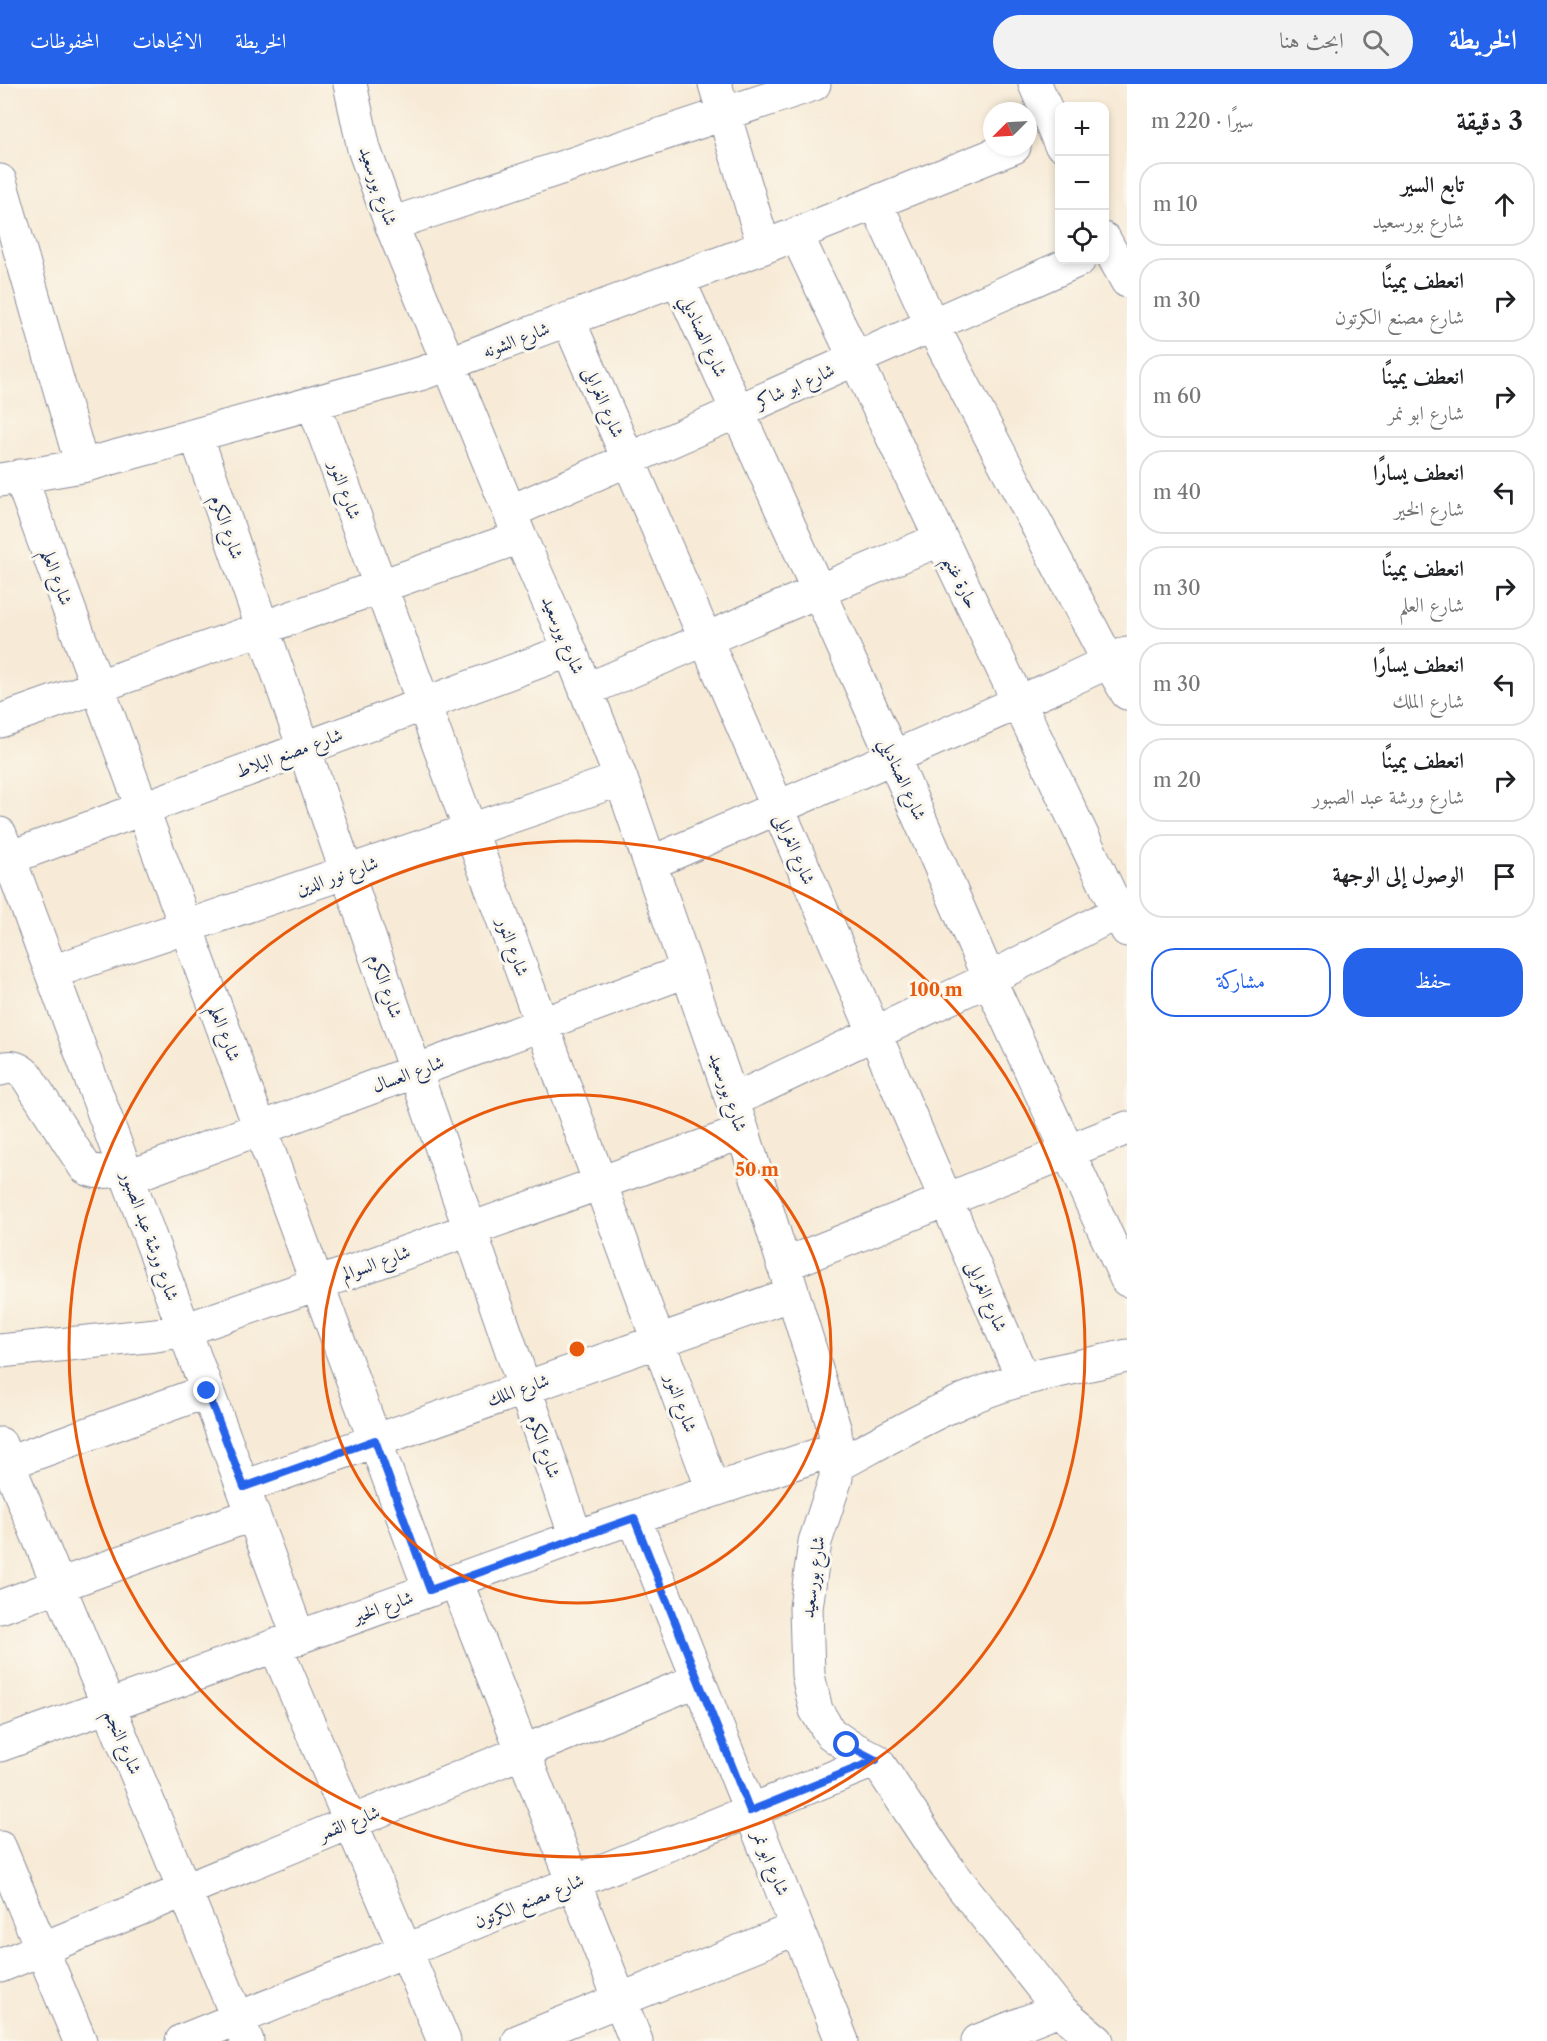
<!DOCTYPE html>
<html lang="ar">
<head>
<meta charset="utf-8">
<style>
	:root { --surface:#fff; --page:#f2f2f2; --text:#202124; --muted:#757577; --line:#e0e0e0; --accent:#2563eb }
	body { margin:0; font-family:"Libre Caslon Text",Amiri,serif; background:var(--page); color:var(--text); direction:rtl }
	.controls { position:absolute; right:18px; top:18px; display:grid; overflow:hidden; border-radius:12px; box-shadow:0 3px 9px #0003 }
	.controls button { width:54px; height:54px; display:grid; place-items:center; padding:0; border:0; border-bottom:2px solid var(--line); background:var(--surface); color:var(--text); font:30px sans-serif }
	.compass { position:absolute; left:983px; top:18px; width:54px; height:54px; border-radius:50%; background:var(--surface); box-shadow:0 3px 9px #0003; rotate:246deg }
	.stop { position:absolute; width:18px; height:18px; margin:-14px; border:4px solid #2563eb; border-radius:50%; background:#fff }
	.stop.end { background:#2563eb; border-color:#fff; box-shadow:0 2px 6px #0008 }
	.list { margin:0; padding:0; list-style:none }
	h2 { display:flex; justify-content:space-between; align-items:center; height:78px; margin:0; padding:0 24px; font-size:26px }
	h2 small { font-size:20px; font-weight:400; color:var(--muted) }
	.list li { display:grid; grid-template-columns:39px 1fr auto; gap:18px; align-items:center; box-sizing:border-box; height:84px; margin:0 12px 12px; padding:0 12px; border:2px solid var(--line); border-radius:24px }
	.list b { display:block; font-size:22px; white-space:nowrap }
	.list p { margin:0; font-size:20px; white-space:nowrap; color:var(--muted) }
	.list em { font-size:20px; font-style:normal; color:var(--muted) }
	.actions { display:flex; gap:12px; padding:18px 24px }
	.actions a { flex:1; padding:14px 0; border:2px solid var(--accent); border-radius:24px; text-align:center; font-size:21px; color:var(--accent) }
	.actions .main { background:var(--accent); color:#fff }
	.icon { flex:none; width:33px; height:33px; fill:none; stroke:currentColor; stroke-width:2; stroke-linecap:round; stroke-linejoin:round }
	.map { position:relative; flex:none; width:1127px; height:1957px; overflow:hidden; direction:ltr }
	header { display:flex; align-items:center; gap:36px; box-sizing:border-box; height:84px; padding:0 30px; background:var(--accent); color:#fff }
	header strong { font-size:28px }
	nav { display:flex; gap:33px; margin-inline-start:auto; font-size:21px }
	.search { width:420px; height:54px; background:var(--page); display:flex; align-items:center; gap:15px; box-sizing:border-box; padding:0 21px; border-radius:33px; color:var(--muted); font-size:22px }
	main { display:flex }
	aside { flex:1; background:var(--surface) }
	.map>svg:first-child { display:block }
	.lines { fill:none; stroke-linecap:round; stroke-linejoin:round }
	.minor-casing { stroke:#898c9a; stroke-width:35 }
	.minor { stroke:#fff; stroke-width:33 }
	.route { stroke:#2563eb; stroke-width:8 }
	.ring { fill:none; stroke:#e8590c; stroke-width:3 }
	.labels { text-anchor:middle; stroke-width:6; stroke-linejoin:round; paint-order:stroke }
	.street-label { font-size:18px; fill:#1b2f5e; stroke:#fbf7ec }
	.centre { fill:#e8590c; stroke:#fbf7ec; stroke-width:3 }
	.ring-label { font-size:18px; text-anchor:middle; font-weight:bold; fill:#e8590c; stroke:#fbf7ec; stroke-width:6; stroke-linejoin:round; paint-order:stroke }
</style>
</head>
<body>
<header>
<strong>الخريطة</strong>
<div class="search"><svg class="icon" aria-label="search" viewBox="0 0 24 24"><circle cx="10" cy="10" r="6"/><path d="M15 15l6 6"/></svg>ابحث هنا</div>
<nav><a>الخريطة</a><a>الاتجاهات</a><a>المحفوظات</a></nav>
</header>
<main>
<aside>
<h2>3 دقيقة<small>سيرًا · 220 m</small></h2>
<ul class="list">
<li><svg class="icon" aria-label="ahead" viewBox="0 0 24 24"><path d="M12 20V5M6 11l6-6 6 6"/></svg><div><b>تابع السير</b><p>شارع بورسعيد</p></div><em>10 m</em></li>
<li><svg class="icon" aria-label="right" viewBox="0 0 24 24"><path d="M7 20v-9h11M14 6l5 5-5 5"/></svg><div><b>انعطف يمينًا</b><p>شارع مصنع الكرتون</p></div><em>30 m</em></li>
<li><svg class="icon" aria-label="right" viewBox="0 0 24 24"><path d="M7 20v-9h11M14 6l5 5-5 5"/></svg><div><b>انعطف يمينًا</b><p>شارع ابو نمر</p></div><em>60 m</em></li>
<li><svg class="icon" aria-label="left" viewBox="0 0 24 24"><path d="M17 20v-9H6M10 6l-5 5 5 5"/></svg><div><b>انعطف يسارًا</b><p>شارع الخير</p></div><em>40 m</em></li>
<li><svg class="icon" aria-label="right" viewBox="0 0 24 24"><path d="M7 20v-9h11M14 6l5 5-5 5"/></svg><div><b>انعطف يمينًا</b><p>شارع العلم</p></div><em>30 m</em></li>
<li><svg class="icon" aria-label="left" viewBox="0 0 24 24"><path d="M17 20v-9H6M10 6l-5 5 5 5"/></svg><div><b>انعطف يسارًا</b><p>شارع الملك</p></div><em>30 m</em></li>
<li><svg class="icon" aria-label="right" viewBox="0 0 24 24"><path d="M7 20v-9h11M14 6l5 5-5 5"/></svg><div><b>انعطف يمينًا</b><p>شارع ورشة عبد الصبور</p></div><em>20 m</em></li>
<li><svg class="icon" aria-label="arrive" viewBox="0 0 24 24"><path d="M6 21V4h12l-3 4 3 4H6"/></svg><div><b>الوصول إلى الوجهة</b></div></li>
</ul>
<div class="actions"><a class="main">حفظ</a><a>مشاركة</a></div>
</aside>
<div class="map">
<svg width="1127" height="1957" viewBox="0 0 1127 1957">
	<rect width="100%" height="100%" fill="#fbf7ec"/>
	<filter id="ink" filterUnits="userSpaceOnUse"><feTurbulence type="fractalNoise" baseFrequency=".0167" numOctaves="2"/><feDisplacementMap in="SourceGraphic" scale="12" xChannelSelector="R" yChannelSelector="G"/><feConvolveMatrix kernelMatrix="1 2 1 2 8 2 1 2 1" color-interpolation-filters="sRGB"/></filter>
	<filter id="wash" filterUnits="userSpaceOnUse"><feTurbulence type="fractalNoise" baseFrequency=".008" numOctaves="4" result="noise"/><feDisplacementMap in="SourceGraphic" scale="24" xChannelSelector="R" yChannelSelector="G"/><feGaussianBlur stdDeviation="1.35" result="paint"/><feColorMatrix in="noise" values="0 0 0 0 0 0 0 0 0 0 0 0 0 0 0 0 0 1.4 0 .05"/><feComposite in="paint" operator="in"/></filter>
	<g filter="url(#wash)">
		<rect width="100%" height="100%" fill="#f7ead6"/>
	</g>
	<g filter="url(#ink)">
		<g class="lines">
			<defs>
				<path id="minor" d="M350,0L364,65L391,140L520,453L570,566L621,695L743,1048L835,1347L836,1394L815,1458L806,1524L808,1591L816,1626L830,1649L847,1661L876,1676L946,1782L1059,1925L1097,1957
					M715,0L764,163
					M1035,0L1060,59
					M0,97L82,382
					M876,119L932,241L1109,578L1127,609
					M391,140L814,0
					M796,150L1127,846
					M1104,155L1127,197
					M678,195L893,673L989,895L1127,1196
					M568,235L1023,1295
					M313,319L713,1406
					M196,351L576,1453
					M20,392L430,1506
					M0,396L82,382L423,289L764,163L1014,63
					M510,428L1079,176
					M586,606L941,455
					M0,637L520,453
					M0,750C100,1018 199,1286 299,1554
					M9,774L570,566
					M651,779L1063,599L1127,569
					M52,888L621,695
					M0,985C11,982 17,983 26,991L85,1083C98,1092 112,1086 126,1084
					M732,1017L989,895L1127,823
					M129,1093L686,887
					M783,1181L1127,1044
					M0,1267L156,1251L184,1246L317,1200L743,1048
					M0,1360L247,1957
					M0,1382L207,1307
					M836,1382C896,1350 957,1313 1024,1295C1058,1286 1093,1280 1127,1272
					M244,1403L792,1210
					M634,1434L842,1957
					M456,1497L636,1957
					M0,1523L253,1430
					M275,1561L444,1957
					M0,1661L576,1453L835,1365
					M0,1764L80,1957
					M0,1882L698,1596
					M182,1957L876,1676
					M519,1957L797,1844
					M978,1957L1059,1925"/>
			</defs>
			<!-- minor casing -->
			<use href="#minor" class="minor-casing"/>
			<!-- minor -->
			<use href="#minor" class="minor"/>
		</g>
	</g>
	<g class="lines" filter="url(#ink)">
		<!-- route -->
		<path class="route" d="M207,1307L244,1403L375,1356L430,1506L634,1434L750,1727L876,1676L847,1661"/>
	</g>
	<!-- distance rings -->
	<g class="ring">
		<circle cx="577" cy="1265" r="254"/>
		<circle cx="577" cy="1265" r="508"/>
	</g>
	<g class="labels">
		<!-- street labels -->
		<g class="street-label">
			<text transform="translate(378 102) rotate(71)" y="6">شارع بورسعيد</text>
			<text transform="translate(704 252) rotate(66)" y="6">شارع الصناديلي</text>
			<text transform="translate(516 256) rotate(-21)" y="6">شارع الشونه</text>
			<text transform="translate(795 302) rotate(-24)" y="6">شارع ابو شاكر</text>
			<text transform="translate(604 318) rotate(67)" y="6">شارع الغرابلى</text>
			<text transform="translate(345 406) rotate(70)" y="6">شارع النور</text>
			<text transform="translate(227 443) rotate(71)" y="6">شارع الكرم</text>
			<text transform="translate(57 493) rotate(70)" y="6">شارع العلم</text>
			<text transform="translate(961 498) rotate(64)" y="6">حارة غنيم</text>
			<text transform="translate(563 551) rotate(67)" y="6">شارع بورسعيد</text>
			<text transform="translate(289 669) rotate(-20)" y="6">شارع مصنع البلاط</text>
			<text transform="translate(903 695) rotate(66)" y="6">شارع الصناديلي</text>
			<text transform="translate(795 765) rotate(67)" y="6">شارع الغرابلى</text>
			<text transform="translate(337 792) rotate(-19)" y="6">شارع نور الدين</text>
			<text transform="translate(513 863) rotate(70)" y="6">شارع النور</text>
			<text transform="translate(386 902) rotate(71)" y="6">شارع الكرم</text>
			<text transform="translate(225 949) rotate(70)" y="6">شارع العلم</text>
			<text transform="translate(408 990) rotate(-20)" y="6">شارع العسال</text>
			<text transform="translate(728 1008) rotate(71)" y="6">شارع بورسعيد</text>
			<text transform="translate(150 1152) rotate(70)" y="6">شارع ورشة عبد الصبور</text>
			<text transform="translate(376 1179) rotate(-20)" y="6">شارع السوالم</text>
			<text transform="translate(987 1212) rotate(67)" y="6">شارع الغرابلى</text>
			<text transform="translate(518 1306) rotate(-19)" y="6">شارع الملك</text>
			<text transform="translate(681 1319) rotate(70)" y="6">شارع النور</text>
			<text transform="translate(544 1362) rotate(71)" y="6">شارع الكرم</text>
			<text transform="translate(813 1493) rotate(-82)" y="6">شارع بورسعيد</text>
			<text transform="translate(383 1523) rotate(-20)" y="6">شارع الخير</text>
			<text transform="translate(123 1658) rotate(67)" y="6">شارع النجم</text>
			<text transform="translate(349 1739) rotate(-22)" y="6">شارع القمر</text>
			<text transform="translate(771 1779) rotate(68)" y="6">شارع ابو نمر</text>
			<text transform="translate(529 1817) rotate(-22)" y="6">شارع مصنع الكرتون</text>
		</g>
	</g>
	<circle cx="577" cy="1265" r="9" class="centre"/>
	<g class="ring-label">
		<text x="936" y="912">100 m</text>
		<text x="757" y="1092">50 m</text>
	</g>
</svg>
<div class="controls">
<button>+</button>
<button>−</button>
<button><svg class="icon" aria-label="locate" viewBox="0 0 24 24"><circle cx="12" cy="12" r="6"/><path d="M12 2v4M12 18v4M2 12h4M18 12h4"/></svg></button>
</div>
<svg class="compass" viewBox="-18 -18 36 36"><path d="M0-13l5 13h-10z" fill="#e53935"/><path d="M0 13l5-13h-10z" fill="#757577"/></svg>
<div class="stop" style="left:847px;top:1661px"></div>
<div class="stop end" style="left:207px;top:1307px"></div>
</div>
</main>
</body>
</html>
